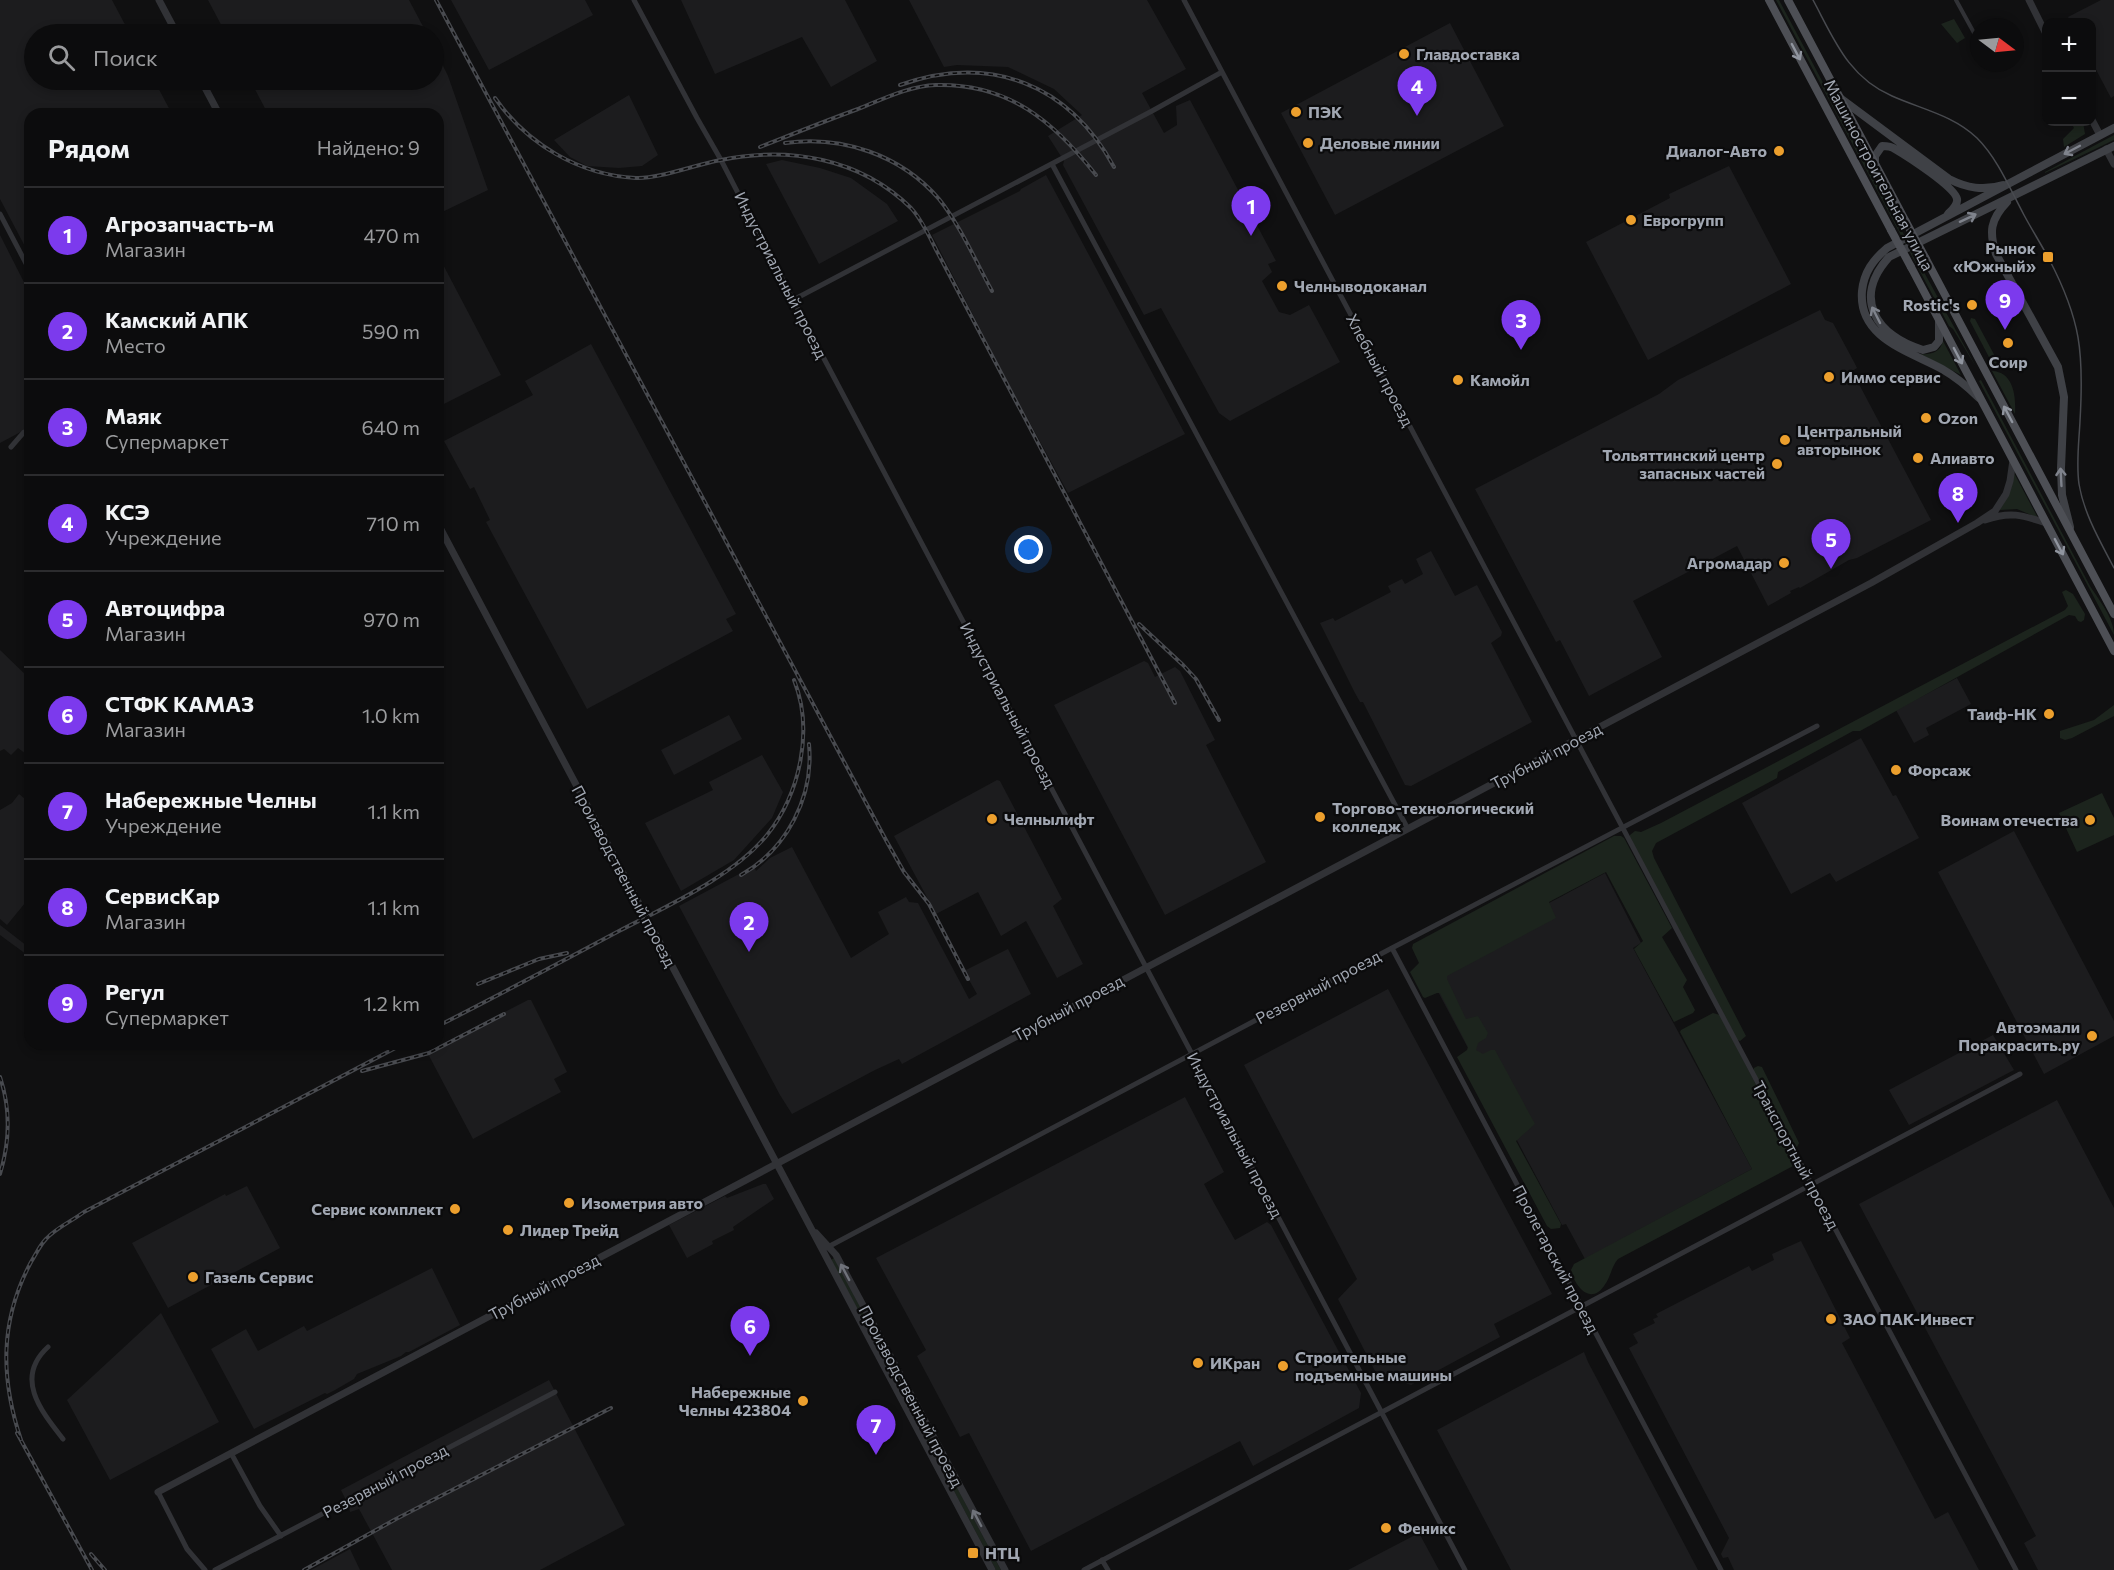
<!DOCTYPE html>
<html lang="ru">
<head>
<meta charset="utf-8">
<style>
	:root { --surface:#0c0c0d; --page:#151516; --text:#f1f3f6; --muted:#9a9b9d; --line:#2c2c2e; --accent:#7c3aed }
	body { margin:0; font-family:Commissioner,sans-serif; background:var(--page); color:var(--text) }
	.controls { position:absolute; right:18px; top:18px; display:grid; overflow:hidden; border-radius:12px; box-shadow:0 3px 9px #0003 }
	.controls button { width:54px; height:54px; display:grid; place-items:center; padding:0; border:0; border-bottom:2px solid var(--line); background:var(--surface); color:var(--text); font:30px sans-serif }
	.compass { position:absolute; left:1970px; top:18px; width:54px; height:54px; border-radius:50%; background:var(--surface); box-shadow:0 3px 9px #0003; rotate:106deg }
	.you { position:absolute; left:1029px; top:550px; width:21px; height:21px; margin:-15px; border:4px solid #fff; border-radius:50%; background:#1a73e8; box-shadow:0 0 0 9px #1a73e833 }
	.badge { display:grid; place-items:center; width:39px; height:39px; border-radius:50%; background:var(--accent); color:#fff; font-size:20px; font-weight:700 }
	.pin { position:absolute; translate:-50% -50px; filter:drop-shadow(0 2px 3px #0008) }
	.pin::after { content:''; position:absolute; top:32px; width:21px; height:18px; background:inherit; clip-path:polygon(0 0,100% 0,50% 100%) }
	.list { margin:0; padding:0; list-style:none }
	h2 { display:flex; justify-content:space-between; align-items:center; height:78px; margin:0; padding:0 24px; font-size:26px }
	h2 small { font-size:20px; font-weight:400; color:var(--muted) }
	.list li { display:grid; grid-template-columns:39px 1fr auto; gap:18px; align-items:center; box-sizing:border-box; height:96px; padding:0 24px; border-top:2px solid var(--line) }
	.list b { display:block; font-size:22px; white-space:nowrap }
	.list p { margin:0; font-size:20px; white-space:nowrap; color:var(--muted) }
	.list em { font-size:20px; font-style:normal; color:var(--muted) }
	.icon { flex:none; width:33px; height:33px; fill:none; stroke:currentColor; stroke-width:2; stroke-linecap:round; stroke-linejoin:round }
	.map { position:relative; flex:none; width:2114px; height:1570px; overflow:hidden }
	.search { position:absolute; background:var(--surface); box-shadow:0 3px 9px #0003; left:24px; top:24px; width:420px; height:66px; display:flex; align-items:center; gap:15px; box-sizing:border-box; padding:0 21px; border-radius:33px; color:var(--muted); font-size:22px }
	.panel { position:absolute; background:var(--surface); box-shadow:0 3px 9px #0003; left:24px; top:108px; width:420px; height:942px; border-radius:18px }
	.map>svg:first-child { display:block }
	.built { fill:#1c1c1e }
	.green { fill:#1c241d }
	.lines { fill:none; stroke-linecap:round; stroke-linejoin:round }
	.pedestrian { stroke:#313236; stroke-width:4 }
	.minor { stroke:#313236; stroke-width:5 }
	.tertiary { stroke:#313236; stroke-width:7 }
	.secondary { stroke:#3f4146; stroke-width:8 }
	.primary { stroke:#4d4f55; stroke-width:8 }
	.tram { stroke:#484a4f; stroke-width:1.5 }
	.rail-casing { stroke:#484a4f; stroke-width:4 }
	.rail { stroke:#0b0b0c; stroke-width:1.5; stroke-dasharray:4.5; stroke-linecap:butt }
	.primary-bridge { stroke:#4d4f55; stroke-width:8 }
	.oneway { stroke:#90959f }
	.oneway2 { stroke:#7f838c }
	.oneway3 { stroke:#6f727a }
	.poi-dot { fill:#ec9f2d; stroke:#0b0b0c; stroke-width:2 }
	.labels { text-anchor:middle; stroke-width:4.5; stroke-linejoin:round; paint-order:stroke }
	.poi-label { font-size:16px; font-weight:bold; fill:#a1a7b2; stroke:#0b0b0c; text-anchor:start }
	.street-label { font-size:16px; fill:#a1a7b2; stroke:#0b0b0c }
</style>
</head>
<body>
<div class="map">
<svg width="2114" height="1570" viewBox="0 0 2114 1570">
	<rect width="100%" height="100%" fill="#101011"/>
	<!-- built -->
	<path class="built" d="M0,0H112L130,34H34V80H154L172,114H30V256L0,199Z
		M208,0H409L427,34H226Z
		M451,0H585L593,15L489,70Z
		M681,0H845L877,61L831,87L802,37L715,74Z
		M909,0H1147L1186,69L1142,93L1164,133L1177,125L1176,106L1190,100L1276,261L1268,264L1272,272L1262,281L1279,312L1290,315L1309,305L1340,362L1230,421L1219,413L1161,308L1144,315L1063,165L1064,161L1048,136L1082,115L1054,89L1008,67L957,65L944,67Z
		M2101,0H2114V96L2111,98L2092,62V22H2071L2068,17Z
		M1450,23L1504,126L1335,215L1281,113Z
		M434,48L448,76L488,190L438,214V114H268L250,80H434Z
		M629,95L658,155L642,166L619,168L587,166L570,157L554,140Z
		M782,160L820,168L851,178L887,204L898,221L819,264L766,164Z
		M1729,166L1791,284L1648,360L1586,242L1670,198L1669,194Z
		M1046,175L1185,434L1068,493L1004,375L932,235L1020,191L1021,189Z
		M0,235L30,294V427L0,443Z
		M438,255L501,375L438,407Z
		M1820,310L1825,320L1833,323L1854,362L1857,368L1852,371L1931,520L1857,558L1849,560L1800,588L1799,587L1790,591L1791,593L1768,606L1737,546L1633,601L1662,657L1589,696L1560,640L1556,642L1475,489L1659,394L1678,380Z
		M591,344L736,614L726,619L733,631L587,709L486,522L490,520L474,487L470,489L444,441L533,395L525,381Z
		M1431,551L1455,596L1477,585L1502,632L1501,636L1491,643L1532,722L1411,786L1405,785L1363,702H1360L1355,693L1320,623L1333,618L1335,621L1391,592L1388,586L1402,579L1405,584L1423,574L1416,559Z
		M0,650L30,679V757L18,748L11,755L4,749L0,751Z
		M1144,661L1148,663L1155,677L1175,667L1180,671L1215,740L1206,745L1266,862L1165,915L1054,705Z
		M1957,678L1971,704L1926,728L1929,735L1914,743L1896,710Z
		M729,715L742,739L674,775L661,750Z
		M1861,738L1893,796L1896,795L1919,838L1836,882L1830,873L1791,894L1742,803Z
		M762,755L783,792L772,818L734,860L681,891L645,823L713,790L709,782Z
		M997,780L1000,781L1062,899L1053,906L1083,964L1057,978L1026,921L1001,936L978,892L936,914L894,836Z
		M19,794L25,799L30,794V897L7,925L0,919V810L12,803Z
		M2014,831L2114,1021V1036L2044,1074L1938,872Z
		M792,847L851,958L889,934L878,912L906,897L909,902L918,903L969,999L977,994L964,971L1008,949L1031,994L902,1064L899,1059L875,1070L792,1114L780,1095L679,906L754,866L756,871L770,858Z
		M1605,873L1641,943L1633,948L1752,1169L1585,1259L1566,1224L1562,1225L1426,969Z
		M0,925L27,946L30,943V957L0,935Z
		M1388,989L1552,1294L1494,1324L1500,1337L1411,1385L1376,1373L1338,1299L1357,1279L1244,1065Z
		M528,1000H531L567,1072L554,1079L561,1092L473,1139L427,1052Z
		M1993,1035L2014,1070L1909,1125L1889,1090Z
		M1185,1097L1224,1172L1204,1184L1214,1203L1235,1240L1267,1222L1271,1225L1361,1393L1359,1408L1253,1466L1240,1441L1031,1551L969,1433L960,1437L917,1356L926,1350L876,1258Z
		M2057,1100L2114,1208V1570H2038L2024,1543L2036,1536L1859,1204Z
		M763,1184H766L774,1199L733,1227L734,1230L712,1241L713,1244L687,1258L669,1225L725,1196L727,1198Z
		M247,1186L280,1248L168,1308L132,1243L225,1194L226,1196Z
		M1801,1241L1850,1338L1842,1343L1935,1519L1948,1512L1979,1570H1734L1728,1557L1723,1558L1721,1554L1729,1538L1629,1348L1638,1343L1633,1334L1655,1323L1653,1319L1658,1317L1656,1314L1749,1266L1752,1271L1774,1260L1772,1254Z
		M432,1268L460,1325L409,1352H406L401,1356L357,1374L354,1379L335,1390L327,1394L325,1393L254,1429L211,1349L246,1329L258,1351L304,1326L307,1331Z
		M161,1313L219,1422L110,1480L67,1400Z
		M1584,1352L1588,1362L1698,1570H1511L1437,1430Z
		M549,1380L625,1525L540,1570H392L359,1509L350,1512L349,1506L341,1490Z
		M1419,1533L1439,1570H1348Z
		M350,1549L360,1570H311Z"/>
	<!-- green -->
	<path class="green" d="M1776,0H1779L1919,263L1976,367L1953,329L1949,326Z
		M1954,19L1965,38L1957,43L1941,24Z
		M2071,122H2083L2085,134L2064,147L2063,139L2074,128Z
		M2114,135V140L2045,173V172Z
		M1971,318L1975,319L1997,360L1996,364L1991,361L1970,321Z
		M1943,341L1961,375L1920,354C1930,355 1940,353 1943,341Z
		M1992,371C2014,372 2016,397 2015,414Z
		M1981,380L2090,586C2099,600 2114,618 2114,635L1979,381Z
		M2014,473L2038,518L2017,509L1999,510Z
		M2066,590L2073,594L2085,614L2084,620L2081,622L2078,621L2075,616L2069,615L1860,731H1853L1778,772L1777,778L1656,843L1652,851L1654,858L1746,1036L1740,1041L1737,1040L1630,839V835L1635,831L1641,832L1661,823L2065,610L2068,606L2062,592Z
		M2114,705V716L2072,738L2065,740L2060,738V731L2094,720Z
		M2102,793L2114,818V835L2077,852L2059,813Z
		M1614,836H1621L1624,838L1672,928L1662,937L1687,980L1683,987L1695,1010L1693,1013L1674,1022L1634,949L1643,941L1606,872L1549,902L1556,918L1447,976V979L1466,1019L1478,1016L1488,1033L1486,1038L1478,1043L1476,1050L1483,1054L1491,1050H1495L1535,1124L1516,1141L1561,1224L1560,1228L1551,1229L1547,1226L1457,1057L1467,1050L1468,1047L1440,993H1437L1425,998L1423,997L1410,972L1419,963L1412,948L1413,944Z
		M1713,1013L1720,1015L1795,1160L1793,1166L1618,1259C1611,1267 1611,1277 1604,1286C1590,1306 1574,1285 1571,1270L1574,1264L1752,1169L1680,1032L1681,1030Z
		M1758,1066L1762,1067L1799,1143L1797,1147L1793,1146L1753,1072L1754,1068Z
		M834,1258L887,1357L884,1359L831,1260Z
		M895,1371L1001,1570H996L891,1373Z"/>
	<g class="lines">
		<!-- pedestrian -->
		<path class="pedestrian" d="M1956,0L1979,42"/>
		<!-- minor -->
		<path class="minor" d="M634,0L697,118L721,160L793,300L1465,1570
			M1184,0L2016,1570
			M1052,164L1408,829
			M0,214L30,271
			M793,300L1152,111L1222,72
			M11,447L24,432L30,430
			M1392,948L1721,1570
			M826,1248L1392,948L1817,726
			M48,1347C14,1378 41,1411 63,1439
			M231,1453L260,1506L281,1536
			M158,1492L187,1549L205,1570
			M1102,1560L1108,1570
			M215,1570L555,1392
			M1084,1570L2020,1074"/>
		<!-- tertiary -->
		<path class="tertiary" d="M159,0L177,34
			M2029,0L2046,34
			M201,80L219,114
			M2092,120L2100,135
			M2106,149L2114,164
			M1985,520C2010,511 2022,515 2046,523
			M438,524L992,1570
			M816,1233L836,1255L1005,1570
			M158,1492L1871,583L1977,523L1995,511L2006,494L2010,481L2013,460"/>
		<!-- secondary -->
		<path class="secondary" d="M1840,98L1949,179C1967,188 1983,191 2003,185
			M1875,164V156L1882,146C1887,146 1891,146 1895,149C1907,156 1955,187 1957,199C1958,205 1952,210 1948,214
			M2007,202C1990,220 1989,232 1996,254L2058,367L2064,397L2061,468L2062,495L2070,527
			M1939,321V341L1934,347L1923,350C1876,336 1852,298 1889,257L2114,146
			M1979,398C1968,387 1956,377 1942,369C1909,351 1858,338 1862,291C1864,272 1873,260 1887,248L2114,128"/>
		<!-- primary -->
		<path class="primary" d="M1769,0L1891,230
			M1788,0L1906,222
			M1926,259L2114,614
			M1911,267L2114,651"/>
		<!-- tram -->
		<path class="tram" d="M1813,0C1834,39 1848,77 1892,96C1921,109 1953,115 1977,138C1998,159 2010,189 2024,215C2032,230 2041,244 2049,259C2081,320 2084,353 2080,421C2079,442 2076,463 2079,484C2084,514 2100,541 2114,568"/>
		<defs>
			<path id="rail" d="M436,0L887,842L904,872L929,904L968,979
				M900,85C990,53 1069,84 1114,167
				M495,98C527,144 579,175 636,178C659,179 697,164 721,160C789,146 860,158 911,208C924,222 932,243 941,259L1175,703
				M785,143C842,135 901,155 939,199C960,225 976,262 992,291
				M760,147C793,134 825,121 858,109C883,99 909,86 936,85C1009,83 1054,122 1096,175
				M1139,624L1183,665L1196,679L1219,720
				M741,875C787,849 814,797 809,744
				M478,984L539,959L567,953
				M438,1026C499,995 559,963 619,931C667,906 734,876 767,835C800,794 814,730 794,680
				M362,1071L429,1053L504,1014
				M0,1077C11,1110 10,1141 0,1174
				M17,1433L92,1570
				M21,1440C0,1377 0,1320 31,1262C36,1254 40,1245 46,1239C56,1228 72,1221 84,1212L403,1044
				M91,1554L105,1570
				M304,1570L396,1519L611,1408"/>
		</defs>
		<!-- rail casing -->
		<use href="#rail" class="rail-casing"/>
		<!-- rail -->
		<use href="#rail" class="rail"/>
		<!-- primary-bridge -->
		<path class="primary-bridge" d="M1906,222L1926,259
			M1891,230L1911,267"/>
	</g>
	<!-- one-way arrows -->
	<defs><path id="oneway-shaft" d="M-6 0H5M1.5-3L5.5 0L1.5 3" fill="none" stroke-width="1.6" stroke-linecap="round" stroke-linejoin="round" transform="scale(1.5)"/></defs>
	<g class="oneway">
		<use href="#oneway-shaft" transform="translate(1796 52) rotate(62)"/>
		<use href="#oneway-shaft" transform="translate(1958 356) rotate(62)"/>
		<use href="#oneway-shaft" transform="translate(2008 414) rotate(-118)"/>
		<use href="#oneway-shaft" transform="translate(2059 547) rotate(62)"/>
	</g>
	<g class="oneway2">
		<use href="#oneway-shaft" transform="translate(2072 150) rotate(152)"/>
		<use href="#oneway-shaft" transform="translate(1968 218) rotate(-25)"/>
		<use href="#oneway-shaft" transform="translate(1876 315) rotate(-117)"/>
		<use href="#oneway-shaft" transform="translate(2061 477) rotate(-93)"/>
	</g>
	<g class="oneway3">
		<use href="#oneway-shaft" transform="translate(845 1272) rotate(-118)"/>
		<use href="#oneway-shaft" transform="translate(977 1518) rotate(-118)"/>
	</g>
	<!-- markers -->
	<g class="poi-dot">
		<circle cx="1404" cy="54" r="6"/>
		<circle cx="1296" cy="112" r="6"/>
		<circle cx="1308" cy="143" r="6"/>
		<circle cx="1779" cy="151" r="6"/>
		<circle cx="1631" cy="220" r="6"/>
		<rect x="2042" y="251" width="12" height="12" rx="3"/>
		<circle cx="1282" cy="286" r="6"/>
		<circle cx="1972" cy="305" r="6"/>
		<circle cx="2008" cy="343" r="6"/>
		<circle cx="1829" cy="377" r="6"/>
		<circle cx="1458" cy="380" r="6"/>
		<circle cx="1926" cy="418" r="6"/>
		<circle cx="1785" cy="440" r="6"/>
		<circle cx="1918" cy="458" r="6"/>
		<circle cx="1777" cy="464" r="6"/>
		<circle cx="1784" cy="563" r="6"/>
		<circle cx="2049" cy="714" r="6"/>
		<circle cx="1896" cy="770" r="6"/>
		<circle cx="1320" cy="817" r="6"/>
		<circle cx="992" cy="819" r="6"/>
		<circle cx="2090" cy="820" r="6"/>
		<circle cx="2092" cy="1036" r="6"/>
		<circle cx="569" cy="1203" r="6"/>
		<circle cx="455" cy="1209" r="6"/>
		<circle cx="508" cy="1230" r="6"/>
		<circle cx="193" cy="1277" r="6"/>
		<circle cx="1831" cy="1319" r="6"/>
		<circle cx="1198" cy="1363" r="6"/>
		<circle cx="1283" cy="1366" r="6"/>
		<circle cx="803" cy="1401" r="6"/>
		<circle cx="1386" cy="1528" r="6"/>
		<rect x="967" y="1547" width="12" height="12" rx="3"/>
	</g>
	<g class="labels">
		<!-- poi labels -->
		<g class="poi-label">
			<text x="1416" y="60">Главдоставка</text>
			<text x="1308" y="118">ПЭК</text>
			<text x="1320" y="149">Деловые линии</text>
			<text x="1767" y="157" text-anchor="end">Диалог-Авто</text>
			<text x="1643" y="226">Еврогрупп</text>
			<text x="2036" y="254" text-anchor="end">Рынок<tspan x="2036" dy="18">«Южный»</tspan></text>
			<text x="1294" y="292">Челныводоканал</text>
			<text x="1960" y="311" text-anchor="end">Rostic's</text>
			<text x="2008" y="368" text-anchor="middle">Соир</text>
			<text x="1841" y="383">Иммо сервис</text>
			<text x="1470" y="386">Камойл</text>
			<text x="1938" y="424">Ozon</text>
			<text x="1797" y="437">Центральный<tspan x="1797" dy="18">авторынок</tspan></text>
			<text x="1765" y="461" text-anchor="end">Тольяттинский центр<tspan x="1765" dy="18">запасных частей</tspan></text>
			<text x="1930" y="464">Алиавто</text>
			<text x="1772" y="569" text-anchor="end">Агромадар</text>
			<text x="2037" y="720" text-anchor="end">Таиф-НК</text>
			<text x="1908" y="776">Форсаж</text>
			<text x="1332" y="814">Торгово-технологический<tspan x="1332" dy="18">колледж</tspan></text>
			<text x="1004" y="825">Челнылифт</text>
			<text x="2078" y="826" text-anchor="end">Воинам отечества</text>
			<text x="2080" y="1033" text-anchor="end">Автоэмали<tspan x="2080" dy="18">Поракрасить.ру</tspan></text>
			<text x="581" y="1209">Изометрия авто</text>
			<text x="443" y="1215" text-anchor="end">Сервис комплект</text>
			<text x="520" y="1236">Лидер Трейд</text>
			<text x="205" y="1283">Газель Сервис</text>
			<text x="1843" y="1325">ЗАО ПАК-Инвест</text>
			<text x="1295" y="1363">Строительные<tspan x="1295" dy="18">подъемные машины</tspan></text>
			<text x="1210" y="1369">ИКран</text>
			<text x="791" y="1398" text-anchor="end">Набережные<tspan x="791" dy="18">Челны 423804</tspan></text>
			<text x="1398" y="1534">Феникс</text>
			<text x="985" y="1559">НТЦ</text>
		</g>
		<!-- street labels -->
		<g class="street-label">
			<text transform="translate(1879 175) rotate(62)" y="6">Машиностроительная улица</text>
			<text transform="translate(781 275) rotate(63)" y="6">Индустриальный проезд</text>
			<text transform="translate(1380 370) rotate(62)" y="6">Хлебный проезд</text>
			<text transform="translate(1008 705) rotate(62)" y="6">Индустриальный проезд</text>
			<text transform="translate(1546 756) rotate(-28)" y="6">Трубный проезд</text>
			<text transform="translate(624 876) rotate(62)" y="6">Производственный проезд</text>
			<text transform="translate(1318 987) rotate(-28)" y="6">Резервный проезд</text>
			<text transform="translate(1068 1008) rotate(-28)" y="6">Трубный проезд</text>
			<text transform="translate(1235 1135) rotate(62)" y="6">Индустриальный проезд</text>
			<text transform="translate(1796 1155) rotate(62)" y="6">Транспортный проезд</text>
			<text transform="translate(1556 1259) rotate(62)" y="6">Пролетарский проезд</text>
			<text transform="translate(544 1287) rotate(-28)" y="6">Трубный проезд</text>
			<text transform="translate(911 1396) rotate(62)" y="6">Производственный проезд</text>
			<text transform="translate(385 1481) rotate(-28)" y="6">Резервный проезд</text>
		</g>
	</g>
</svg>
<div class="controls">
<button>+</button>
<button>−</button>
</div>
<svg class="compass" viewBox="-18 -18 36 36"><path d="M0-13l5 13h-10z" fill="#e53935"/><path d="M0 13l5-13h-10z" fill="#9a9b9d"/></svg>
<div class="you"></div>
<div class="pin badge" style="left:1251px;top:236px">1</div>
<div class="pin badge" style="left:749px;top:952px">2</div>
<div class="pin badge" style="left:1521px;top:350px">3</div>
<div class="pin badge" style="left:1417px;top:116px">4</div>
<div class="pin badge" style="left:1831px;top:569px">5</div>
<div class="pin badge" style="left:750px;top:1356px">6</div>
<div class="pin badge" style="left:876px;top:1455px">7</div>
<div class="pin badge" style="left:1958px;top:523px">8</div>
<div class="pin badge" style="left:2005px;top:330px">9</div>
<div class="search"><svg class="icon" aria-label="search" viewBox="0 0 24 24"><circle cx="10" cy="10" r="6"/><path d="M15 15l6 6"/></svg>Поиск</div>
<section class="panel">
<h2>Рядом<small>Найдено: 9</small></h2>
<ul class="list">
<li><span class="badge">1</span><div><b>Агрозапчасть-м</b><p>Магазин</p></div><em>470 m</em></li>
<li><span class="badge">2</span><div><b>Камский АПК</b><p>Место</p></div><em>590 m</em></li>
<li><span class="badge">3</span><div><b>Маяк</b><p>Супермаркет</p></div><em>640 m</em></li>
<li><span class="badge">4</span><div><b>КСЭ</b><p>Учреждение</p></div><em>710 m</em></li>
<li><span class="badge">5</span><div><b>Автоцифра</b><p>Магазин</p></div><em>970 m</em></li>
<li><span class="badge">6</span><div><b>СТФК КАМАЗ</b><p>Магазин</p></div><em>1.0 km</em></li>
<li><span class="badge">7</span><div><b>Набережные Челны</b><p>Учреждение</p></div><em>1.1 km</em></li>
<li><span class="badge">8</span><div><b>СервисКар</b><p>Магазин</p></div><em>1.1 km</em></li>
<li><span class="badge">9</span><div><b>Регул</b><p>Супермаркет</p></div><em>1.2 km</em></li>
</ul>
</section>
</div>
</body>
</html>
